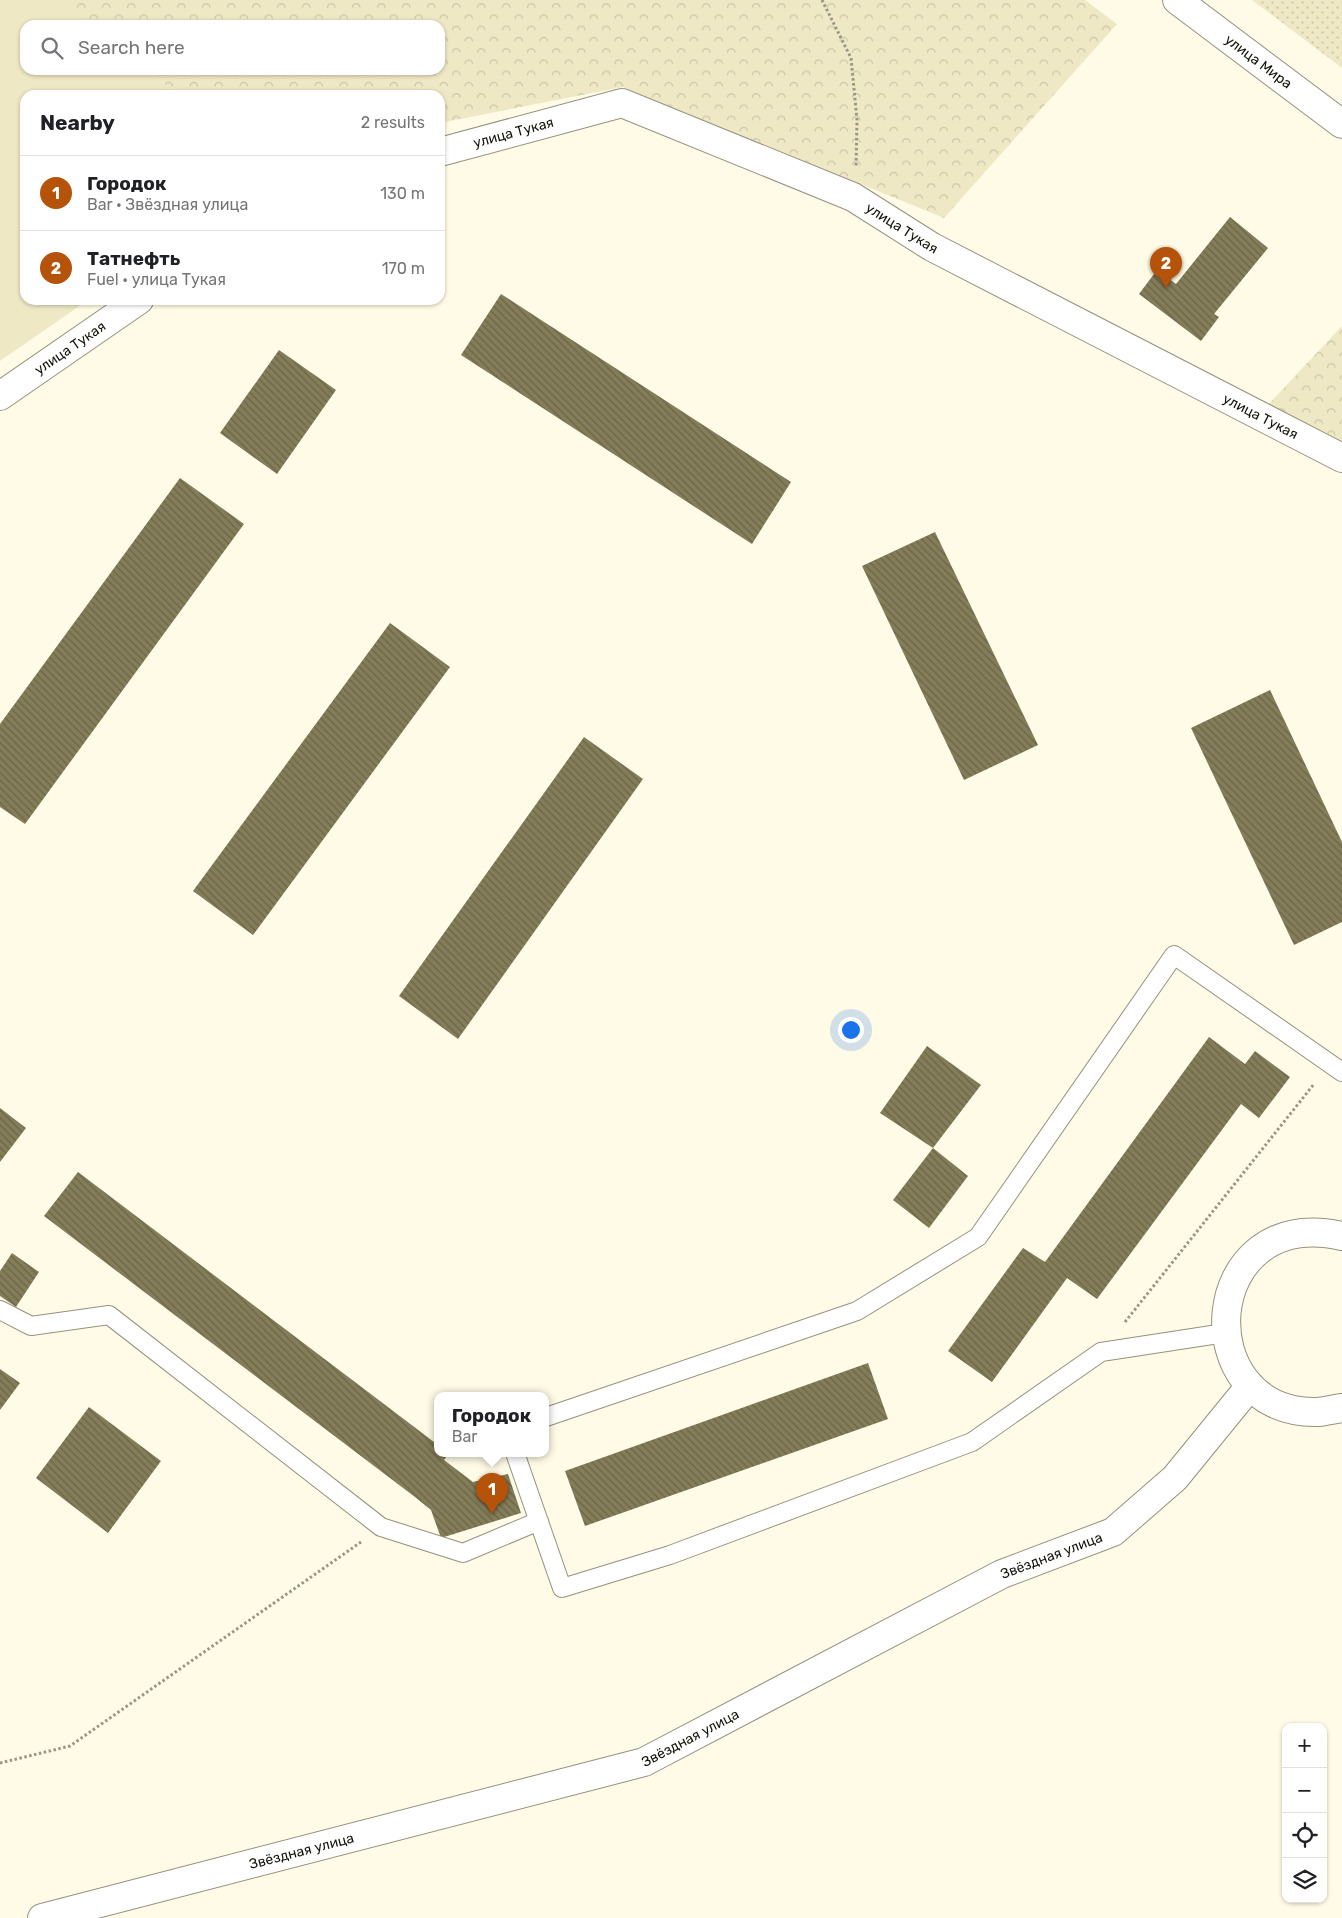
<!DOCTYPE html>
<html lang="en">
<head>
<meta charset="utf-8">
<style>
	:root { --surface:#fff; --page:#f2f2f2; --text:#202124; --muted:#757577; --line:#e0e0e0; --accent:#b45309 }
	body { margin:0; font-family:Rubik,sans-serif; background:var(--page); color:var(--text) }
	.controls { position:absolute; right:15px; bottom:15px; display:grid; overflow:hidden; border-radius:10px; box-shadow:0 1px 4px #0004 }
	.controls button { width:45px; height:45px; display:grid; place-items:center; padding:0; border:0; border-bottom:1px solid var(--line); background:var(--surface); color:var(--text); font:25px sans-serif }
	.you { position:absolute; left:850px; top:1029px; width:18px; height:18px; margin:-12px; border:4px solid #fff; border-radius:50%; background:#1a73e8; box-shadow:0 0 0 8px #1a73e833 }
	.badge { display:grid; place-items:center; width:32px; height:32px; border-radius:50%; background:var(--accent); color:#fff; font-size:16px; font-weight:700 }
	.pin { position:absolute; translate:-50% -41px; filter:drop-shadow(0 1px 2px #0008) }
	.pin::after { content:''; position:absolute; top:26px; width:18px; height:15px; background:inherit; clip-path:polygon(0 0,100% 0,50% 100%) }
	.popup { position:absolute; left:434px; top:1392px; width:115px; height:65px; box-sizing:border-box; display:grid; place-content:center; border-radius:10px; background:var(--surface); filter:drop-shadow(0 1px 4px #0005); font-size:16px; white-space:nowrap; color:var(--muted) }
	.popup b { font-size:19px; color:var(--text) }
	.popup::after { content:''; position:absolute; left:50%; top:100%; margin-left:-10px; border:10px solid transparent; border-top-color:var(--surface) }
	.list { margin:0; padding:0; list-style:none }
	h2 { display:flex; justify-content:space-between; align-items:center; height:65px; margin:0; padding:0 20px; font-size:21px }
	h2 small { font-size:16px; font-weight:400; color:var(--muted) }
	.list li { display:grid; grid-template-columns:32px 1fr auto; gap:15px; align-items:center; box-sizing:border-box; height:75px; padding:0 20px; border-top:1px solid var(--line) }
	.list b { display:block; font-size:19px; white-space:nowrap }
	.list p { margin:0; font-size:16px; white-space:nowrap; color:var(--muted) }
	.list em { font-size:16px; font-style:normal; color:var(--muted) }
	.icon { flex:none; width:28px; height:28px; fill:none; stroke:currentColor; stroke-width:2; stroke-linecap:round; stroke-linejoin:round }
	.map { position:relative; flex:none; width:1342px; height:1918px; overflow:hidden }
	.search { position:absolute; background:var(--surface); box-shadow:0 1px 4px #0004; left:20px; top:20px; width:425px; height:55px; display:flex; align-items:center; gap:12px; box-sizing:border-box; padding:0 18px; border-radius:15px; color:var(--muted); font-size:19px }
	.panel { position:absolute; background:var(--surface); box-shadow:0 1px 4px #0004; left:20px; top:90px; width:425px; height:215px; border-radius:15px }
	.map>svg:first-child { display:block }
	.grass { fill:#eee8c5 }
	.forest { fill:url(#forest-crowns) }
	.park { fill:url(#park-dots) }
	.building { fill:url(#building-back-hatch) }
	.lines { fill:none; stroke-linecap:round; stroke-linejoin:round }
	.lane-casing { stroke:#95917e; stroke-width:20 }
	.street-casing { stroke:#95917e; stroke-width:30 }
	.primary-casing { stroke:#95917e; stroke-width:30 }
	.path { stroke:#989686; stroke-width:3; stroke-dasharray:2.5 2.5; stroke-linecap:butt }
	.lane { stroke:#fff; stroke-width:18 }
	.street { stroke:#fff; stroke-width:28 }
	.primary { stroke:#fff; stroke-width:28 }
	.labels { text-anchor:middle; stroke-width:4; stroke-linejoin:round; paint-order:stroke }
	.street-label { font-size:14px; fill:#14130b; stroke:#fff }
</style>
</head>
<body>
<div class="map">
<svg width="1342" height="1918" viewBox="0 0 1342 1918">
	<defs>
		<pattern id="forest-crowns" width="20" height="18" patternUnits="userSpaceOnUse" patternTransform="scale(1.25)"><rect width="20" height="18" fill="#eee8c5"/><path d="M2 6a3 3 0 1 1 6 0M12 15a3 3 0 1 1 6 0" fill="none" stroke="#cbc6a8"/></pattern>
		<pattern id="park-dots" width="8" height="8" patternUnits="userSpaceOnUse" patternTransform="scale(1.25)"><rect width="8" height="8" fill="#eee8c5"/><path d="M2 2h.1M6 6h.1" fill="none" stroke="#cbc6a8" stroke-width="1.8" stroke-linecap="round"/></pattern>
		<pattern id="building-back-hatch" width="6" height="6" patternUnits="userSpaceOnUse" patternTransform="scale(1.25)"><rect width="6" height="6" fill="#847d59"/><path d="M-1 5l2 2M0 0l6 6M5-1l2 2" fill="none" stroke="#6b6548"/></pattern>
	</defs>
	<rect width="100%" height="100%" fill="#fffbe6"/>
	<!-- grass -->
	<path class="grass" d="M0,0H61L92,25H25V70H147L178,95H25V300H88L0,361Z"/>
	<!-- forest -->
	<path class="forest" d="M61,0H1085L1117,24L944,218L623,87L440,123V95H178L147,70H440V25H92Z
		M1342,326V442L1267,406Z"/>
	<!-- park -->
	<path class="park" d="M1252,0H1342V68Z"/>
	<!-- building -->
	<path class="building" d="M1230,217L1268,248L1214,314L1219,317L1201,341L1139,294L1157,270L1176,284Z
		M501,294L791,482L752,544L461,355Z
		M279,350L336,390L277,474L220,433Z
		M180,478L244,524L25,824L0,807V724Z
		M935,532L1038,745L964,780L862,566Z
		M390,623L450,667L253,935L193,891Z
		M1270,690L1342,842V922L1294,945L1191,728Z
		M584,737L643,779L458,1039L399,996Z
		M1209,1037L1245,1064L1255,1051L1290,1077L1259,1118L1241,1104L1097,1299L1067,1278L992,1382L948,1351L1023,1248L1045,1262Z
		M927,1046L981,1085L933,1148L880,1113Z
		M0,1108L26,1128L0,1162Z
		M933,1148L968,1176L929,1228L893,1200Z
		M78,1172L438,1445V1453H449L444,1460L473,1482L508,1474L521,1513L441,1538L431,1510L415,1497L44,1216Z
		M12,1253L39,1272L16,1307L0,1296V1271Z
		M868,1363L888,1419L585,1526L565,1471Z
		M0,1369L20,1383L0,1410Z
		M89,1407L161,1461L108,1533L36,1478Z"/>
	<g class="lines">
		<defs>
			<path id="lane" d="M0,1310L31,1326L109,1315L381,1527L463,1553L539,1521
				M546,1417L857,1311L978,1237L1174,955L1342,1072
				M515,1453L562,1588L670,1555L972,1442L1101,1352L1225,1333"/>
			<g id="street">
				<path id="s1" d="M440,152L622,103L853,197L932,247L1342,458"/>
				<path id="s2" d="M0,396L139,300"/>
				<path d="M1342,1236C1198,1204 1187,1413 1316,1412C1324,1412 1334,1409 1342,1408"/>
				<path id="s3" d="M42,1918L644,1762L1002,1574L1113,1532L1175,1478L1250,1386"/>
			</g>
			<g id="primary">
				<path id="s4" d="M1177,0L1342,124"/>
			</g>
		</defs>
		<!-- lane casing -->
		<use href="#lane" class="lane-casing"/>
		<!-- street casing -->
		<use href="#street" class="street-casing"/>
		<!-- primary casing -->
		<use href="#primary" class="primary-casing"/>
		<!-- path -->
		<path class="path" d="M822,0L851,58L857,120L856,167
			M1125,1322L1314,1084
			M0,1763L70,1746L361,1542"/>
		<!-- lane -->
		<use href="#lane" class="lane"/>
		<!-- street -->
		<use href="#street" class="street"/>
		<!-- primary -->
		<use href="#primary" class="primary"/>
	</g>
	<g class="labels">
		<!-- street labels -->
		<g class="street-label">
			<text dy="5" stroke="none"><textPath href="#s4" startOffset="102">улица Мира</textPath></text>
			<text dy="5" stroke="none"><textPath href="#s1" startOffset="76">улица Тукая</textPath></text>
			<text dy="5" stroke="none"><textPath href="#s1" startOffset="496">улица Тукая</textPath></text>
			<text dy="5" stroke="none"><textPath href="#s2" startOffset="85">улица Тукая</textPath></text>
			<text dy="5" stroke="none"><textPath href="#s1" startOffset="901">улица Тукая</textPath></text>
			<text dy="5" stroke="none"><textPath href="#s3" startOffset="1079">Звёздная улица</textPath></text>
			<text dy="5" stroke="none"><textPath href="#s3" startOffset="674">Звёздная улица</textPath></text>
			<text dy="5" stroke="none"><textPath href="#s3" startOffset="268">Звёздная улица</textPath></text>
		</g>
	</g>
</svg>
<div class="controls">
<button>+</button>
<button>−</button>
<button><svg class="icon" aria-label="locate" viewBox="0 0 24 24"><circle cx="12" cy="12" r="6"/><path d="M12 2v4M12 18v4M2 12h4M18 12h4"/></svg></button>
<button><svg class="icon" aria-label="layers" viewBox="0 0 24 24"><path d="M12 4l9 5-9 5-9-5zM3 14l9 5 9-5"/></svg></button>
</div>
<div class="you"></div>
<div class="pin badge" style="left:492px;top:1514px">1</div>
<div class="popup"><b>Городок</b>Bar</div>
<div class="pin badge" style="left:1166px;top:288px">2</div>
<div class="search"><svg class="icon" aria-label="search" viewBox="0 0 24 24"><circle cx="10" cy="10" r="6"/><path d="M15 15l6 6"/></svg>Search here</div>
<section class="panel">
<h2>Nearby<small>2 results</small></h2>
<ul class="list">
<li><span class="badge">1</span><div><b>Городок</b><p>Bar · Звёздная улица</p></div><em>130 m</em></li>
<li><span class="badge">2</span><div><b>Татнефть</b><p>Fuel · улица Тукая</p></div><em>170 m</em></li>
</ul>
</section>
</div>
</body>
</html>
